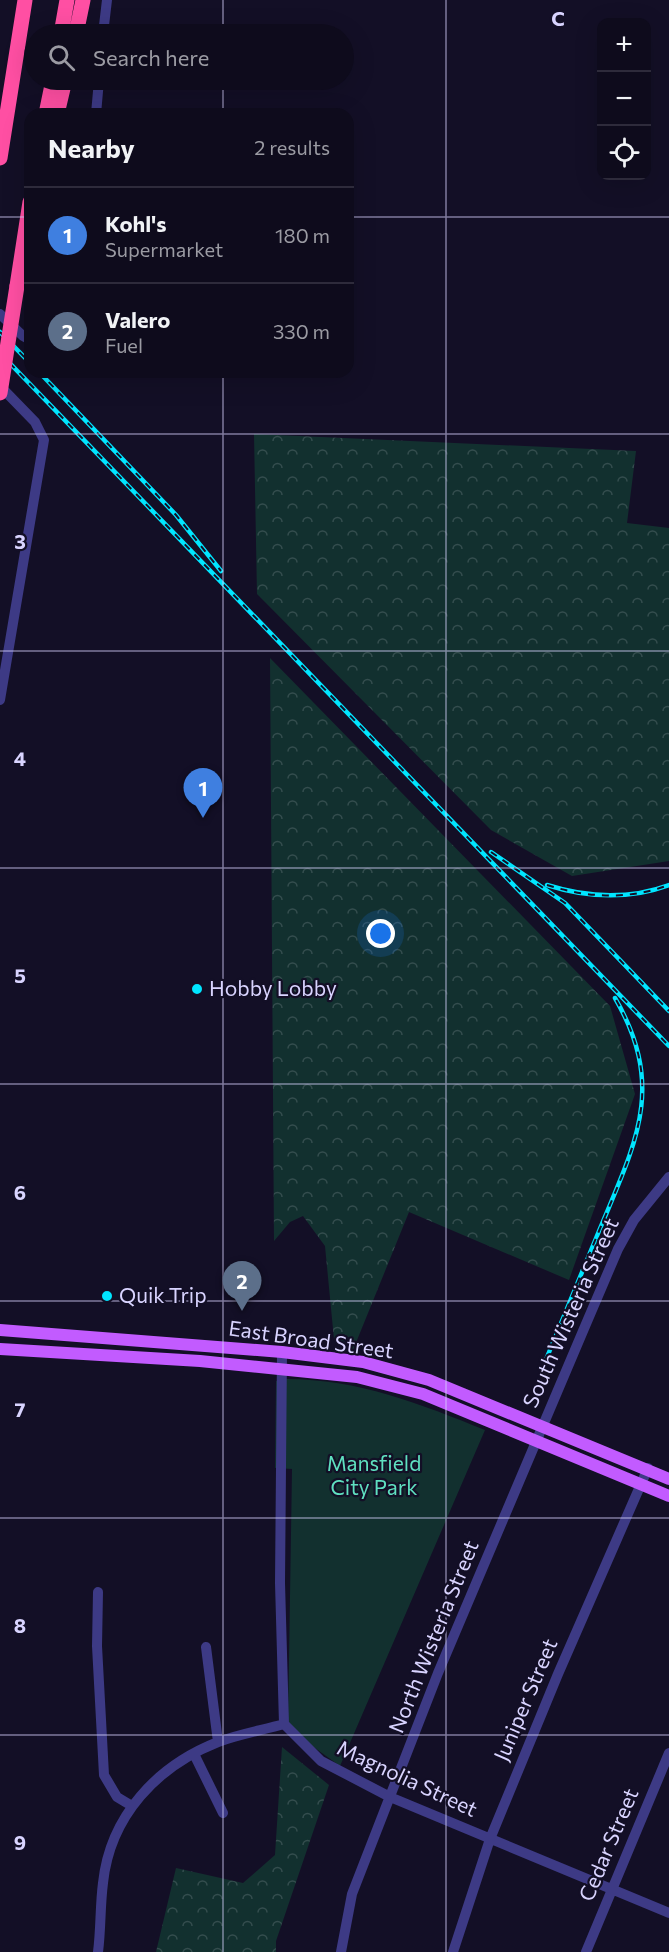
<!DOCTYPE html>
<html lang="en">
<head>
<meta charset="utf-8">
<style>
	:root { --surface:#0e0b1c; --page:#1c1929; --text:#f1f3f6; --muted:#9b9ba3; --line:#2e2b3b; --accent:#b45309 }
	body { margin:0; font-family:Commissioner,sans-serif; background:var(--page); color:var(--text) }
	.controls { position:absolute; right:18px; top:18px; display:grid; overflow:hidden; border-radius:12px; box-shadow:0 6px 24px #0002 }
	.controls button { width:54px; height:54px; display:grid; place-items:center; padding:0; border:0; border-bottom:2px solid var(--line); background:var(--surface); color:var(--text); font:30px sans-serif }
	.you { position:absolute; left:381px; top:934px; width:21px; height:21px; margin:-15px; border:4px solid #fff; border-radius:50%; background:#1a73e8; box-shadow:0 0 0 9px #1a73e833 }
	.badge { display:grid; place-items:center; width:39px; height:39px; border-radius:50%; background:var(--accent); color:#fff; font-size:20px; font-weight:700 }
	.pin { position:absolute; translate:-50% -50px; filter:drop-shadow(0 2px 3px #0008) }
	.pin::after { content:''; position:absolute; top:32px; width:21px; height:18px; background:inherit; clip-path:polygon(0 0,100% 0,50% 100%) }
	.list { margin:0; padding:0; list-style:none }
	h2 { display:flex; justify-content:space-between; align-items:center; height:78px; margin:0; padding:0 24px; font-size:26px }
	h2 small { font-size:20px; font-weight:400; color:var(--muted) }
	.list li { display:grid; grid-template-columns:39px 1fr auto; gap:18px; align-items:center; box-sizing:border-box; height:96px; padding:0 24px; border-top:2px solid var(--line) }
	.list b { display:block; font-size:22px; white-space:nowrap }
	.list p { margin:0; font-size:20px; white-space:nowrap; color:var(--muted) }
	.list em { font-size:20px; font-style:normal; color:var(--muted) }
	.icon { flex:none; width:33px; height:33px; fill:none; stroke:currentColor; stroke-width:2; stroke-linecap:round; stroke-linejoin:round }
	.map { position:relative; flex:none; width:669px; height:1952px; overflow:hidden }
	.search { position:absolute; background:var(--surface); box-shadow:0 6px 24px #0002; left:24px; top:24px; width:330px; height:66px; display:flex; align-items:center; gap:15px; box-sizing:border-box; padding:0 21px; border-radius:33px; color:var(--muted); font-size:22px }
	.panel { position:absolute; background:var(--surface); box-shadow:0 6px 24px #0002; left:24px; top:108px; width:330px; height:270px; border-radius:18px }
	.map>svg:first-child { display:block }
	.forest { fill:url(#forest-crowns) }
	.park { fill:#12302f }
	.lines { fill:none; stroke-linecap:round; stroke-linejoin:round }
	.minor { stroke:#3d3a85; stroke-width:10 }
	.major { stroke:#c25bff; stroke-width:12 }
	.highway { stroke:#ff4fa3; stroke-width:15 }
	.rail-casing { stroke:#00e5ff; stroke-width:4.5 }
	.rail { stroke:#130f26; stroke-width:2; stroke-dasharray:7; stroke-linecap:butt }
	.highway-bridge { stroke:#ff4fa3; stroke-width:15 }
	.grid { fill:none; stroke:#d9d4ff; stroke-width:1.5; stroke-opacity:0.55 }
	.poi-dot { fill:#00e5ff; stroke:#130f26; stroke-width:2 }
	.labels { text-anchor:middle; stroke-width:4.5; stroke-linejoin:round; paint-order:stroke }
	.poi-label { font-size:21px; fill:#d9d4ff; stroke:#130f26; text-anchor:start }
	.street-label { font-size:21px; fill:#d9d4ff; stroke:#130f26 }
	.park-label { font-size:21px; fill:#5fe0c0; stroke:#130f26 }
	.grid-label { font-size:20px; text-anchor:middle; font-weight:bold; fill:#d9d4ff; stroke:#130f26; stroke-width:4.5; stroke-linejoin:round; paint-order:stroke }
</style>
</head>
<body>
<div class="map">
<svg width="669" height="1952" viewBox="0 0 669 1952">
	<defs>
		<pattern id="forest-crowns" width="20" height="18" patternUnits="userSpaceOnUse" patternTransform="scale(1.5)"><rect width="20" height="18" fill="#12302f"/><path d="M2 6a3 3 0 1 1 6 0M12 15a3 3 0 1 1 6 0" fill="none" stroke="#344d4e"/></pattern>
	</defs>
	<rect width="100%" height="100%" fill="#130f26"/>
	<!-- forest -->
	<path class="forest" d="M254,434L636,451L627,523L669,528V861L572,876L491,830L257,594Z
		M270,658L610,1006L635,1094L569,1280L409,1212L353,1350L334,1339L325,1246L303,1216L290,1222L274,1241Z
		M282,1747L329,1785L276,1941V1952H156L176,1868L243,1883L275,1855Z"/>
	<!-- park -->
	<path class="park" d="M287,1379C357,1379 421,1404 485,1430L340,1766L308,1743L288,1722L292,1469L275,1468L276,1381Z"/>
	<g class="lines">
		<!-- minor -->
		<path class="minor" d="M103,34L107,0
			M96,114L99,80
			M0,314L23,336L30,340
			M0,386L35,422L44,440L0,700
			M282,1352L280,1583L284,1724L321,1761L390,1797L669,1913
			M98,1592L97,1646L104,1775L117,1797L132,1806
			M206,1647L218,1742
			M194,1754L223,1813
			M98,1952C101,1929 100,1906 103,1883C110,1816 157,1766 218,1742C239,1734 263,1730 284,1724
			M341,1952L352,1894L438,1673L583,1331L618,1249L634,1220L669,1177
			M453,1952L490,1839L558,1674L648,1468
			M586,1952L669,1753"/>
		<!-- major -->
		<path class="major" d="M0,1330L282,1352L363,1362L429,1380L669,1479
			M0,1349L200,1361L357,1377L423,1394L669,1496"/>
		<!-- highway -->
		<path class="highway" d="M61,34L67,0
			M76,34L83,0
			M46,114L53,80
			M57,114L65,80
			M0,158L25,0
			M17,286L30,202"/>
		<defs>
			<path id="rail" d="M0,332L30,363
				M0,353L669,1046
				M39,372L176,515L221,571
				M491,852L565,903L669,1011
				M547,885C588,898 628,900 669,885
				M545,1362C563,1318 581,1274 599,1231C635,1144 667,1088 615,998"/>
		</defs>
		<!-- rail casing -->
		<use href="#rail" class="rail-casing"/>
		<!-- rail -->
		<use href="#rail" class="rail"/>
		<!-- highway-bridge -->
		<path class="highway-bridge" d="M0,393L17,286"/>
	</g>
	<!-- grid -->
	<path class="grid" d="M223,0V34M446,0V1952M223,80V114M0,217H30M348,217H669M223,372V1952M0,434H669M0,651H669M0,868H669M0,1084H669M0,1301H669M0,1518H669M0,1735H669"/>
	<!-- markers -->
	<g class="poi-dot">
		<circle cx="197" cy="989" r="6"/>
		<circle cx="107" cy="1296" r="6"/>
	</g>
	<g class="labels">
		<!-- poi labels -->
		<g class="poi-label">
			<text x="209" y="996">Hobby Lobby</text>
			<text x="119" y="1303">Quik Trip</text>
		</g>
		<!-- street labels -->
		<g class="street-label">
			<text transform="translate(571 1313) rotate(-66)" y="7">South Wisteria Street</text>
			<text transform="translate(311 1340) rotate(8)" y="7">East Broad Street</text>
			<text transform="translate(434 1637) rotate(-68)" y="7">North Wisteria Street</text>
			<text transform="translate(526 1700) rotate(-67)" y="7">Juniper Street</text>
			<text transform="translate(407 1779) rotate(25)" y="7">Magnolia Street</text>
			<text transform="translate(609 1845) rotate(-67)" y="7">Cedar Street</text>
		</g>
		<!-- park labels -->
		<g class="park-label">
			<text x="374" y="1471">Mansfield<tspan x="374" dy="24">City Park</tspan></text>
		</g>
	</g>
	<g class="grid-label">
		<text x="558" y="26">C</text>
		<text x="20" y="549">3</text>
		<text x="20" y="766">4</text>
		<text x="20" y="983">5</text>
		<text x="20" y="1200">6</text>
		<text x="20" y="1417">7</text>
		<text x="20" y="1633">8</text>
		<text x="20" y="1850">9</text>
	</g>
</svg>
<div class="controls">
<button>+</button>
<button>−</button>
<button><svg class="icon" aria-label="locate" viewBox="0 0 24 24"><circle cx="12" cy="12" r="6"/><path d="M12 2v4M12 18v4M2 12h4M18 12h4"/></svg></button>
</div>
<div class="you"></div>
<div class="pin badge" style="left:203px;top:818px;background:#3f7fe0">1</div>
<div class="pin badge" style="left:242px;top:1311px;background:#5c6f8a">2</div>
<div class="search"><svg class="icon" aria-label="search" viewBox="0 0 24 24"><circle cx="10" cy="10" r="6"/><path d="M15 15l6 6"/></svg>Search here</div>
<section class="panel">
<h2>Nearby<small>2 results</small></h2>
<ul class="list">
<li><span class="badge" style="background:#3f7fe0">1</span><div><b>Kohl's</b><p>Supermarket</p></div><em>180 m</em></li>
<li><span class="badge" style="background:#5c6f8a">2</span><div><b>Valero</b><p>Fuel</p></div><em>330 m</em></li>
</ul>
</section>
</div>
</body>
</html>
